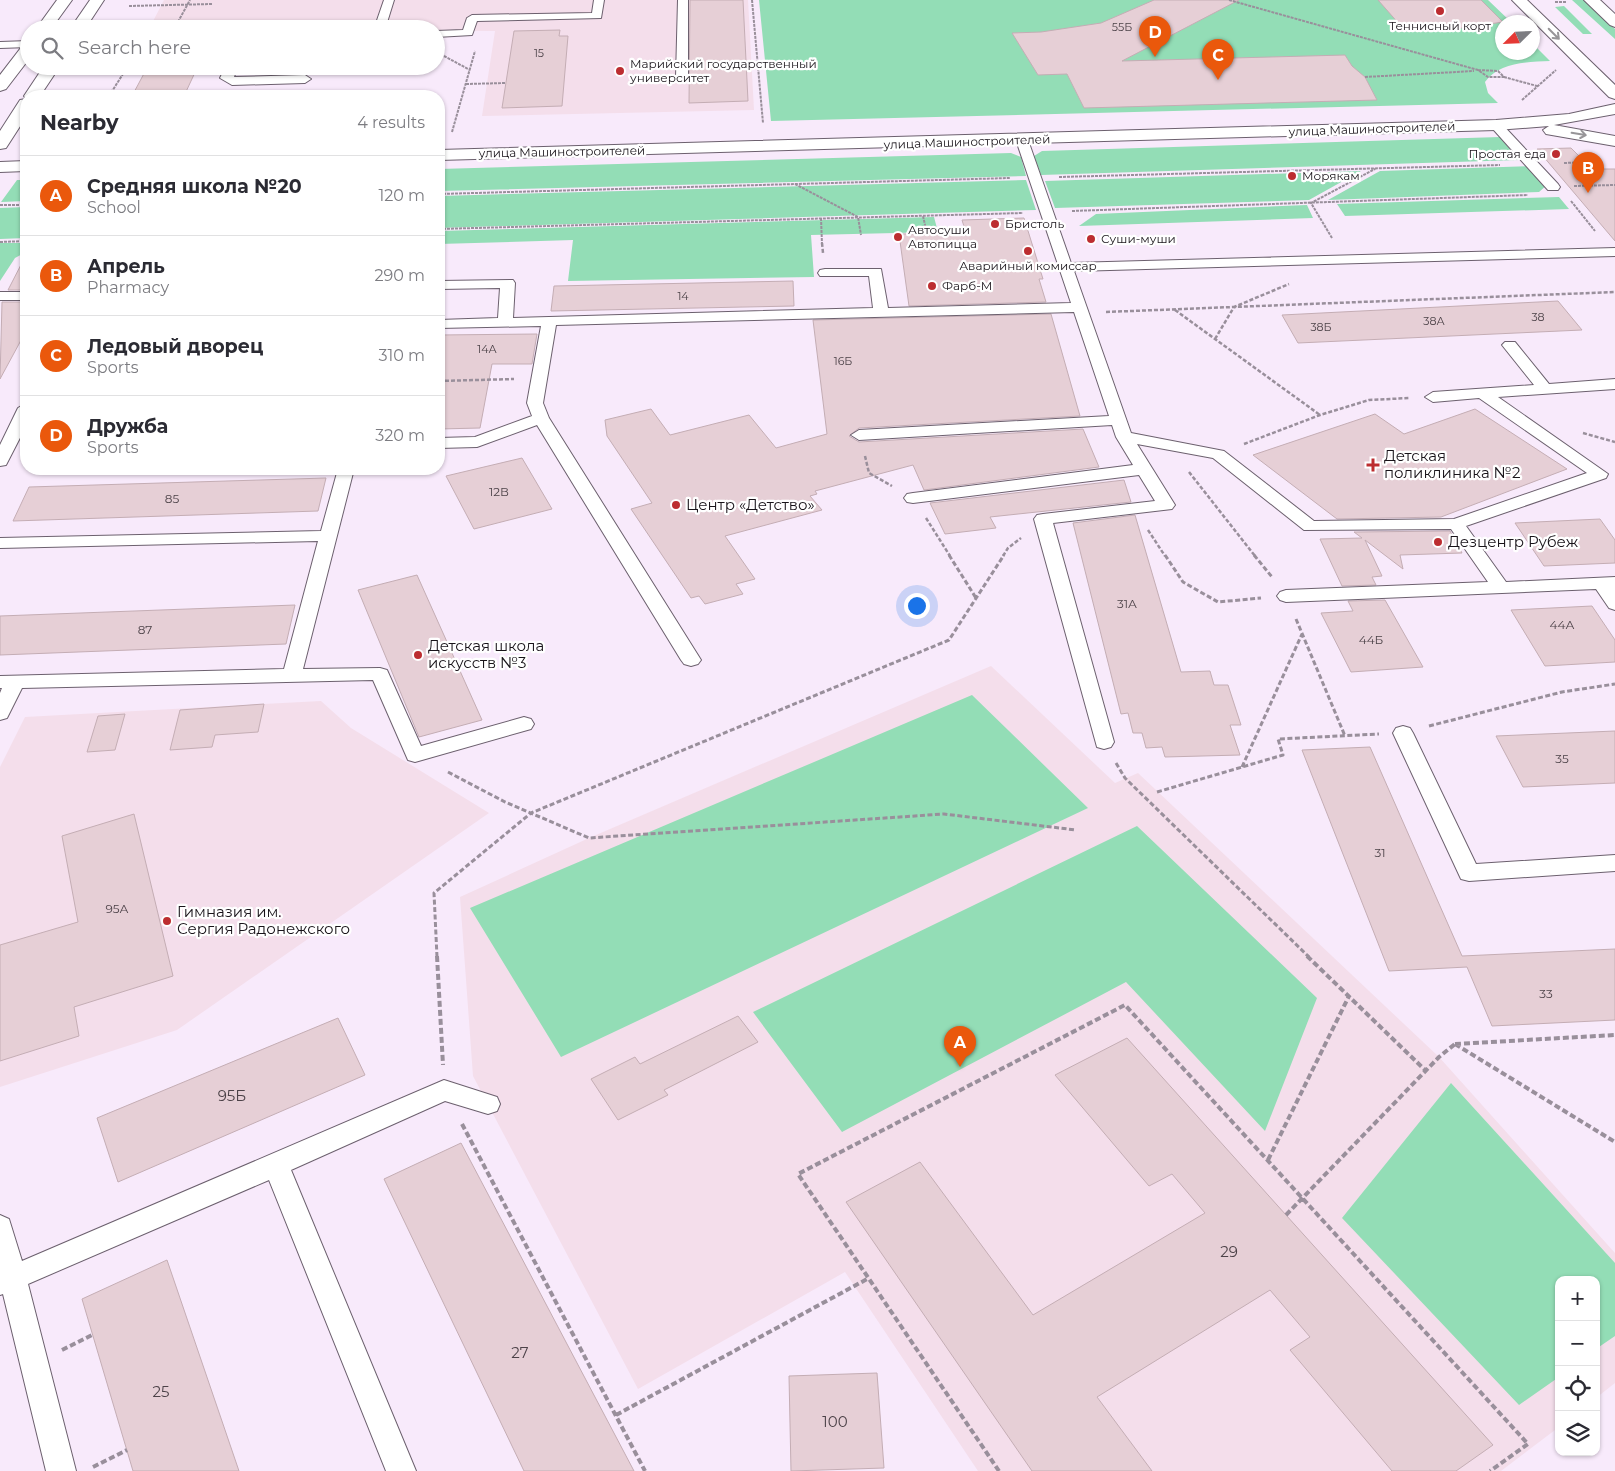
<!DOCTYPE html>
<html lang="en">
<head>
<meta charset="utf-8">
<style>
	:root { --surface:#fff; --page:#f2f2f3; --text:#2b2b33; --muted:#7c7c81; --line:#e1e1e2; --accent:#ea580c }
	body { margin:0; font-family:Montserrat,sans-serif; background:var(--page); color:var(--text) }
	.controls { position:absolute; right:15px; bottom:15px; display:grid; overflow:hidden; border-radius:10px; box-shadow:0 1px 4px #0004 }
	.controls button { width:45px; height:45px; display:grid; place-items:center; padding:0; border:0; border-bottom:1px solid var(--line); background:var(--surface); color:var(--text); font:25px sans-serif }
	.compass { position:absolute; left:1495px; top:15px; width:45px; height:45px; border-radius:50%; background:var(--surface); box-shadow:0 1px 4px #0004; rotate:246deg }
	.you { position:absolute; left:916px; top:605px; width:18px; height:18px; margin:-12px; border:4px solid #fff; border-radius:50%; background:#1a73e8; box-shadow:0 0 0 8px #1a73e833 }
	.badge { display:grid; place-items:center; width:32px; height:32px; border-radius:50%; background:var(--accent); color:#fff; font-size:16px; font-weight:700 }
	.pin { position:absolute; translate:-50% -41px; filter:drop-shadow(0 1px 2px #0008) }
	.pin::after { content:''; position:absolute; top:26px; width:18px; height:15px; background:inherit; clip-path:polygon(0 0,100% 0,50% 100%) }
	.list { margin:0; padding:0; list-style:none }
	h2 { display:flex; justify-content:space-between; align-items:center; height:65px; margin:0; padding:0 20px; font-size:21px }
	h2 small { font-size:16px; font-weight:400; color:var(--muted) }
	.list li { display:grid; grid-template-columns:32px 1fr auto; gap:15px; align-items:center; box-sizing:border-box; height:80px; padding:0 20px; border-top:1px solid var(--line) }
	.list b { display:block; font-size:19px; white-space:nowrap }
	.list p { margin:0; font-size:16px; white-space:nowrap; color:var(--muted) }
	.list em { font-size:16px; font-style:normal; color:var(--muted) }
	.icon { flex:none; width:28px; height:28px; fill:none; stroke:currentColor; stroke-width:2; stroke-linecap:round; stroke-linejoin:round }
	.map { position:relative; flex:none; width:1615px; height:1471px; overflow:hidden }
	.search { position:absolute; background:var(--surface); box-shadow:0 1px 4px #0004; left:20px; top:20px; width:425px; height:55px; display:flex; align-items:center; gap:12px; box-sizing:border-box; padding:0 18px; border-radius:28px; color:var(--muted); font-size:19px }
	.panel { position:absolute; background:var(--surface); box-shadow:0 1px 4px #0004; left:20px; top:90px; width:425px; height:385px; border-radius:20px }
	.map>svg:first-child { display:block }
	.education { fill:#f4deeb }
	.green { fill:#93ddb6 }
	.building { fill:#e6cfd6; stroke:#c4adb4 }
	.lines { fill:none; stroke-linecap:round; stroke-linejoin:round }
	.service-casing { stroke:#6c606e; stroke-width:2 }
	.tertiary-casing { stroke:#6c606e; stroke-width:2 }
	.primary-casing { stroke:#6c606e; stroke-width:2 }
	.path-far3 { stroke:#998f9b; stroke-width:2; stroke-dasharray:3 1; stroke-linecap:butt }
	.path-far2 { stroke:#998f9b; stroke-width:2.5; stroke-dasharray:4 2; stroke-linecap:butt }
	.path-far1 { stroke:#998f9b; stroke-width:3; stroke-dasharray:5 2.5; stroke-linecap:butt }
	.path { stroke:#998f9b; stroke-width:4; stroke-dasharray:6 3; stroke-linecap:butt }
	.service { fill:#fff; fill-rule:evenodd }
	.tertiary { fill:#fff; fill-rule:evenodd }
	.primary { fill:#fff; fill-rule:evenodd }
	.oneway { stroke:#979598 }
	.poi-dot { fill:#bc2d30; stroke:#fff; stroke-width:2 }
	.labels { text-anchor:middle; stroke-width:4.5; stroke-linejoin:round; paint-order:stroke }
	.far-number-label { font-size:11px; fill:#4c4248 }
	.far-poi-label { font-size:12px; fill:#181319; stroke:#fff; text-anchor:start }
	.far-street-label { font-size:12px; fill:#181319; stroke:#fff }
	.number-label { font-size:12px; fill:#4c4248 }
	.poi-label { font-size:15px; fill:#181319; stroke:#fff; text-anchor:start }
	.near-number-label { font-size:15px; fill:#4c4248 }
</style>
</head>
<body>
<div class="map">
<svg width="1615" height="1471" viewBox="0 0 1615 1471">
	<rect width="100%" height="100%" fill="#f8eafb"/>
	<!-- education -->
	<path class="education" d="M164,0H748L754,110L482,116L495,31L149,29Z
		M991,666L1115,783L1138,773L1439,1057L1615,1253V1383L1596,1398V1280H1559V1427L1501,1471H978L845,1272L638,1389L473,1076L460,897L589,838Z
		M321,701L351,728L489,813L177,1030L0,1087V767L25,717Z"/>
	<!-- green -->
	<path class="green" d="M759,0H1488L1511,22H1502V52H1532L1533,44L1550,61C1528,62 1499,62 1485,82L1488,93L1498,103L771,121Z
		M1572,0H1584L1615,29V39Z
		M1564,6L1592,34H1583L1555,7Z
		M1500,137L1519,160L1041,175L1034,156L1042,151Z
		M1011,153L1021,157L1026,176L439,191V169Z
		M1530,166L1547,185L1539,192L1328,200L1380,171Z
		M1361,171L1309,200L1055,208L1045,181Z
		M17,180H26V201L1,202Z
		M1026,180L1036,210L439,228V196Z
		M1559,197L1569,209L1345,216L1337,204Z
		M1307,205L1313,218L1079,226L1096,214Z
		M26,207V238L0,239V208Z
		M934,217L938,232L811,235L814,277L568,281L573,240L439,244V231Z
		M0,243H26V252L15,258L0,281Z
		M972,695L1088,808L561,1057L470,908Z
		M1137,826L1317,998L1265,1131L1126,982L842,1132L753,1012Z
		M1451,1083L1615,1263V1336L1596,1349V1280H1559V1377L1519,1405L1342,1218Z"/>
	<!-- building -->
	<path class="building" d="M690,0H743L748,101L689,103Z
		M1154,0H1239L1122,61L1345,55L1352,66L1365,77L1377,100L1084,108L1067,74L1038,75L1012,33L1041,32L1101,23Z
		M1378,0H1481L1503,22L1455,29L1400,25Z
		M560,30L559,36H568L562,106L502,108L514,31Z
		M148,66H198L184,96H132Z
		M1571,148L1592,169H1615V241L1537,149Z
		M1024,218L1043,279H1039L1046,302L909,306L899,234L966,233L962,220Z
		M26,255V290H8Z
		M793,281L794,306L551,311L554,286Z
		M1558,301L1582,330L1298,343L1282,315Z
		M2,302H26V331L0,379Z
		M1051,314L1080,416L859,428L849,436L859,442L1083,429L1099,467L924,490L913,465L815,491L817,494L810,496L822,510L725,536L755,579L736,584L743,594L705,604L699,596L691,598L631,509L652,503L607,436L605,420L651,409L670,435L749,415L776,448L827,434L813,320Z
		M537,334L532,364H492L480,428L439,429V335Z
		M1475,409L1567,469L1441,517L1337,519L1253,455L1375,414L1404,434Z
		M522,458L552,509L474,529L446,476Z
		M326,478L318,511L13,521L29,487Z
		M1124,480L1131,502L990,517L996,528L945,534L930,503Z
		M1135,515L1181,672L1210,671L1214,685H1228L1241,725H1230L1240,755L1165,757L1162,747L1146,748L1142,733H1133L1128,713L1121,714L1073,523Z
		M1600,519L1615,540V563L1544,566L1515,523Z
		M1450,531L1462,553L1400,555L1403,569L1365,540L1382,576L1372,577L1376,585L1342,586L1320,539L1362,538L1354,532Z
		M417,575L482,720L419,737L358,590Z
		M1385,600L1423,667L1351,672L1321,613L1353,611L1348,601Z
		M295,605L286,644L0,655V616Z
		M1592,606L1615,640V662L1545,666L1511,610Z
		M264,704L258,732L215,735L212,747L170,750L180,710Z
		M125,714L115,750L87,752L98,716Z
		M1615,731V783L1523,787L1496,736Z
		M1370,747L1462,956L1615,949V1020L1492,1026L1467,967L1389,971L1302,750Z
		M134,814L173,976L74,1007L79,1036L0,1061V945L78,922L62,836Z
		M738,1016L758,1042L664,1090L668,1095L618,1120L591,1079L635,1057L640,1064Z
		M338,1018L365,1075L118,1182L97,1118Z
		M1127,1038L1286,1215L1493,1445L1456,1471H1392L1290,1350L1310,1337L1270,1290L1097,1397L1152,1471H1032L846,1202L920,1162L1033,1315L1205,1213L1172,1174L1149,1186L1055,1075Z
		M461,1143L634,1471H524L384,1179Z
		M167,1260L239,1471H133L82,1299Z
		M877,1373L884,1468L791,1471L789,1376Z"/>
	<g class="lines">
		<defs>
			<path id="service" d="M384,0H394L385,29H374Z
				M594,0H604L601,18L477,21L472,35L436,37V31L463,30L467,18L472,15L592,13Z
				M678,0H688V77L682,81L676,77Z
				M29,41V47L0,48V42Z
				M226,66H238L234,77L305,75L311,79L305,83L232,85L220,78Z
				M1496,121L1500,122L1558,184L1560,187L1558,190H1548L1492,128L1490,125L1492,122Z
				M1022,136L1028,140L1071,263L1615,248V256L1074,271L1131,433L1224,451L1314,521L1454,519L1587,473L1479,398L1433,402L1425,397L1433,392L1534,385L1502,345L1505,342H1515L1549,384L1615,379V389L1498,397L1608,474L1606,478L1466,526L1506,582L1615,577V610L1609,608L1596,589L1286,602L1280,600L1277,596L1280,592L1286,590L1488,582L1451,529L1304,530L1213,458L1137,444L1175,505L1172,509L1053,523L1114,742L1111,747L1104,749L1097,747L1034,519L1037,515L1043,514L1155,501L1139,475L913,503L907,502L904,498L907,494L913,493L1133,465L1116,437L1112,425L859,440L851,435L859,430L1109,416L1074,312L556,325L543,403L549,418L701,660L698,664L691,666L684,664L681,660L537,425L477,447L439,448V438L475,437L532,416L527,403L541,326L439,328V320L498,318L500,288L439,289V281L513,280L515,283L513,318L873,308L869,276H820L818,273L820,270L825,269H881L888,308L1071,303L1016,140Z
				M0,292H26V300H0Z
				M26,403V432H23L6,465L0,466V445L18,408Z
				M338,469H354L303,669L380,668L387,670L421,746L524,717L531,719L534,724L531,729L415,762L408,760L373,680L22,688L7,718L0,720V693L2,688H0V676L284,669L318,541L0,548V538L321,531Z
				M1403,726L1410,728L1413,733L1476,864L1615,855V871L1469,881L1461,879L1393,733L1396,728Z
				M444,1080L497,1097L500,1104L497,1111L488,1114L445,1101L291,1170L416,1471H386L269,1180L28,1284L76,1471H46L3,1294L0,1295V1215L9,1219L22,1261Z"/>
			<path id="tertiary" d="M1512,0H1527L1615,85V99L1609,97Z
				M1584,0H1600L1615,14V27L1610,25Z"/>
			<path id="primary" d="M57,0H72L51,29H36Z
				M90,0H104L85,29H70Z
				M29,43V59L6,89L0,91V75L23,45Z
				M44,66H60L40,96H26V117L6,148L0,149V131L20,100L26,99L24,96Z
				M1615,104V114L1554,125L1615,136V146L1546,134L1543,130L1549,126L1496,130L439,160V150L1496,120L1569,114Z
				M26,161V171L0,172V162Z"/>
		</defs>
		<!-- service casing -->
		<use href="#service" class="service-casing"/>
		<!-- tertiary casing -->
		<use href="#tertiary" class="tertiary-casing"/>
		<!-- primary casing -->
		<use href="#primary" class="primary-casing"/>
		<!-- path-far3 -->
		<path class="path-far3" d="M752,0L763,123
			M1229,0L1478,70
			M1555,2H1566
			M129,6L212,4
			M174,29L190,0
			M444,56L470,70
			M1478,70L1498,71L1504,77H1488Z
			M1365,77L1474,71
			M1504,77L1537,86
			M466,84L506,83
			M109,96L128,66
			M1522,100L1556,70
			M452,132L475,51
			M1564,163L1593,162
			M1059,177L1500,165
			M795,184L858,217L861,235
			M1574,186L1615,185
			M439,194L1010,178
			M1571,201L1595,231
			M0,205H26
			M1072,211L1528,195
			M923,216L927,234
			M821,218L822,244
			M439,229L1023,213
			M1332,238L1311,203L1375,169
			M0,242L26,241"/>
		<!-- path-far2 -->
		<path class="path-far2" d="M822,243L823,253
			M1175,310L1320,415
			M1106,312L1615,292
			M1215,339L1234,307L1289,284
			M439,381L514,379
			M1583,433L1615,442
			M1244,444L1320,415L1369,400L1410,398
			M865,456L869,473L892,486
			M1189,472L1255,556
			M926,518L950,556
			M1148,530L1165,556
			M1003,556L1008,548L1021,538"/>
		<!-- path-far1 -->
		<path class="path-far1" d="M949,555L976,598
			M1165,555L1183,582L1218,602L1261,598
			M1254,555L1272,577
			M1296,619L1345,736
			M1429,726L1562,692L1615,684
			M1116,763L1125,778L1309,957
			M1242,767L1302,634
			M448,772L505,802L589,838L944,814L1076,830
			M1157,792L1283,755L1278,739L1379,734
			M437,957L434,893L531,813L949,640L1004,555"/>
		<!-- path -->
		<path class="path" d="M437,956L443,1065
			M1307,956L1425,1070
			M1455,1044L1615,1142
			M1455,1044L1615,1035
			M462,1124L645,1471
			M1268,1160L1349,996
			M1286,1215L1439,1057L1455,1044
			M62,1350L92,1335
			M616,1415L869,1278
			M93,1467L127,1450
			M999,1471L798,1174L1125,1005L1528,1444L1490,1471"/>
		<!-- service -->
		<use href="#service" class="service"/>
		<!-- tertiary -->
		<use href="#tertiary" class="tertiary"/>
		<!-- primary -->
		<use href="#primary" class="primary"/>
	</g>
	<!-- one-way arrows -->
	<defs><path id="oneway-shaft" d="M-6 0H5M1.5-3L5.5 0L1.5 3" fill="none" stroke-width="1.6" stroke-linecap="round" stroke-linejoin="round" transform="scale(1.25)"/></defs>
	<g class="oneway">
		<use href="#oneway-shaft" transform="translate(1554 34) rotate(45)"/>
		<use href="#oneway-shaft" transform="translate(1579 134) rotate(9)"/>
	</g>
	<!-- markers -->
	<g class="poi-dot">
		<circle cx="1440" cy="11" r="5"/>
		<circle cx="620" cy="71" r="5"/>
		<circle cx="1556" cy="154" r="5"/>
		<circle cx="1292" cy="176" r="5"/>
		<circle cx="995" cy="224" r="5"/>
		<circle cx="898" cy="237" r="5"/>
		<circle cx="1091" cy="239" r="5"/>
		<circle cx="1028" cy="251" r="5"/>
		<circle cx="932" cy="286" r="5"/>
		<path d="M1370.5 457.5h5v5h5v5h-5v5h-5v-5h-5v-5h5z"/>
		<circle cx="676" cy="505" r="5"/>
		<circle cx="1438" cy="542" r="5"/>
		<circle cx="418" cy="655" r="5"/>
		<circle cx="167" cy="921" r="5"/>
	</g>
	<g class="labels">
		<!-- far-number labels -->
		<g class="far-number-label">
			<text x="1122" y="31">55Б</text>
			<text x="539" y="57">15</text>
			<text x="683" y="300">14</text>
			<text x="1538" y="321">38</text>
			<text x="1434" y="325">38А</text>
			<text x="1321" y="331">38Б</text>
			<text x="487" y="353">14А</text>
			<text x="843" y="365">16Б</text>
		</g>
		<!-- far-poi labels -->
		<g class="far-poi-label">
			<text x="1440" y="30" text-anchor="middle">Теннисный корт</text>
			<text x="630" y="68">Марийский государственный<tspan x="630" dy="14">университет</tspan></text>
			<text x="1546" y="158" text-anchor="end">Простая еда</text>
			<text x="1302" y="180">Морякам</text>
			<text x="1005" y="228">Бристоль</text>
			<text x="908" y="234">Автосуши<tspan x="908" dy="14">Автопицца</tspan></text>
			<text x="1101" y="243">Суши-муши</text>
			<text x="1028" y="270" text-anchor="middle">Аварийный комиссар</text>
			<text x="942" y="290">Фарб-М</text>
		</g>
		<!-- far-street labels -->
		<g class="far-street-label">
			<text transform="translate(1372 129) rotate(-2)" y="4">улица Машиностроителей</text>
			<text transform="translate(967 142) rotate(-2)" y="4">улица Машиностроителей</text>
			<text transform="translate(562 152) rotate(-1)" y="4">улица Машиностроителей</text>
		</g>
		<!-- number labels -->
		<g class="number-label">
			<text x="499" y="496">12В</text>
			<text x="172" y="503">85</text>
			<text x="1127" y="608">31А</text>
			<text x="1562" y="629">44А</text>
			<text x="145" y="634">87</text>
			<text x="1371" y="644">44Б</text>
			<text x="1562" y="763">35</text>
			<text x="1380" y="857">31</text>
			<text x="117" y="913">95А</text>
			<text x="1546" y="998">33</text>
		</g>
		<!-- poi labels -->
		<g class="poi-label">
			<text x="1384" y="461">Детская<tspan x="1384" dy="17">поликлиника №2</tspan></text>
			<text x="686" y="510">Центр «Детство»</text>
			<text x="1448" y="547">Дезцентр Рубеж</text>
			<text x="428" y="651">Детская школа<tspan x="428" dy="17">искусств №3</tspan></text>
			<text x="177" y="917">Гимназия им.<tspan x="177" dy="17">Сергия Радонежского</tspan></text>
		</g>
		<!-- near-number labels -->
		<g class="near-number-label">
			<text x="232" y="1101">95Б</text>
			<text x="1229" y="1257">29</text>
			<text x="520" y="1358">27</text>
			<text x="161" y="1397">25</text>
			<text x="835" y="1427">100</text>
		</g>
	</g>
</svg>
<div class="controls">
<button>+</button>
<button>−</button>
<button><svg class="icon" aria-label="locate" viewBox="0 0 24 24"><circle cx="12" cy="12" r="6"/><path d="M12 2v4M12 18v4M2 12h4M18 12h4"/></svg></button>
<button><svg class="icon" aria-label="layers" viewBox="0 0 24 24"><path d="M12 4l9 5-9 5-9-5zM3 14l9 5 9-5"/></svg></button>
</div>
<svg class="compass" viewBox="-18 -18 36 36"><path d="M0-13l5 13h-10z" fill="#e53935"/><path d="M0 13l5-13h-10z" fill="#7c7c81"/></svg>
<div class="you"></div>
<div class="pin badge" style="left:960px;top:1067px">A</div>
<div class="pin badge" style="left:1588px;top:193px">B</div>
<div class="pin badge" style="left:1218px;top:80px">C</div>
<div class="pin badge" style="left:1155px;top:57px">D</div>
<div class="search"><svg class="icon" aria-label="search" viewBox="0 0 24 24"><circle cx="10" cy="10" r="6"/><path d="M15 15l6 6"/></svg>Search here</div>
<section class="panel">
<h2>Nearby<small>4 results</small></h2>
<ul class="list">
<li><span class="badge">A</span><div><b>Средняя школа №20</b><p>School</p></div><em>120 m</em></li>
<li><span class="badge">B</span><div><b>Апрель</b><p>Pharmacy</p></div><em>290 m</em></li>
<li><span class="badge">C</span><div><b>Ледовый дворец</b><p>Sports</p></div><em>310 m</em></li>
<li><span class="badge">D</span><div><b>Дружба</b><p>Sports</p></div><em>320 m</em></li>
</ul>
</section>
</div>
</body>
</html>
